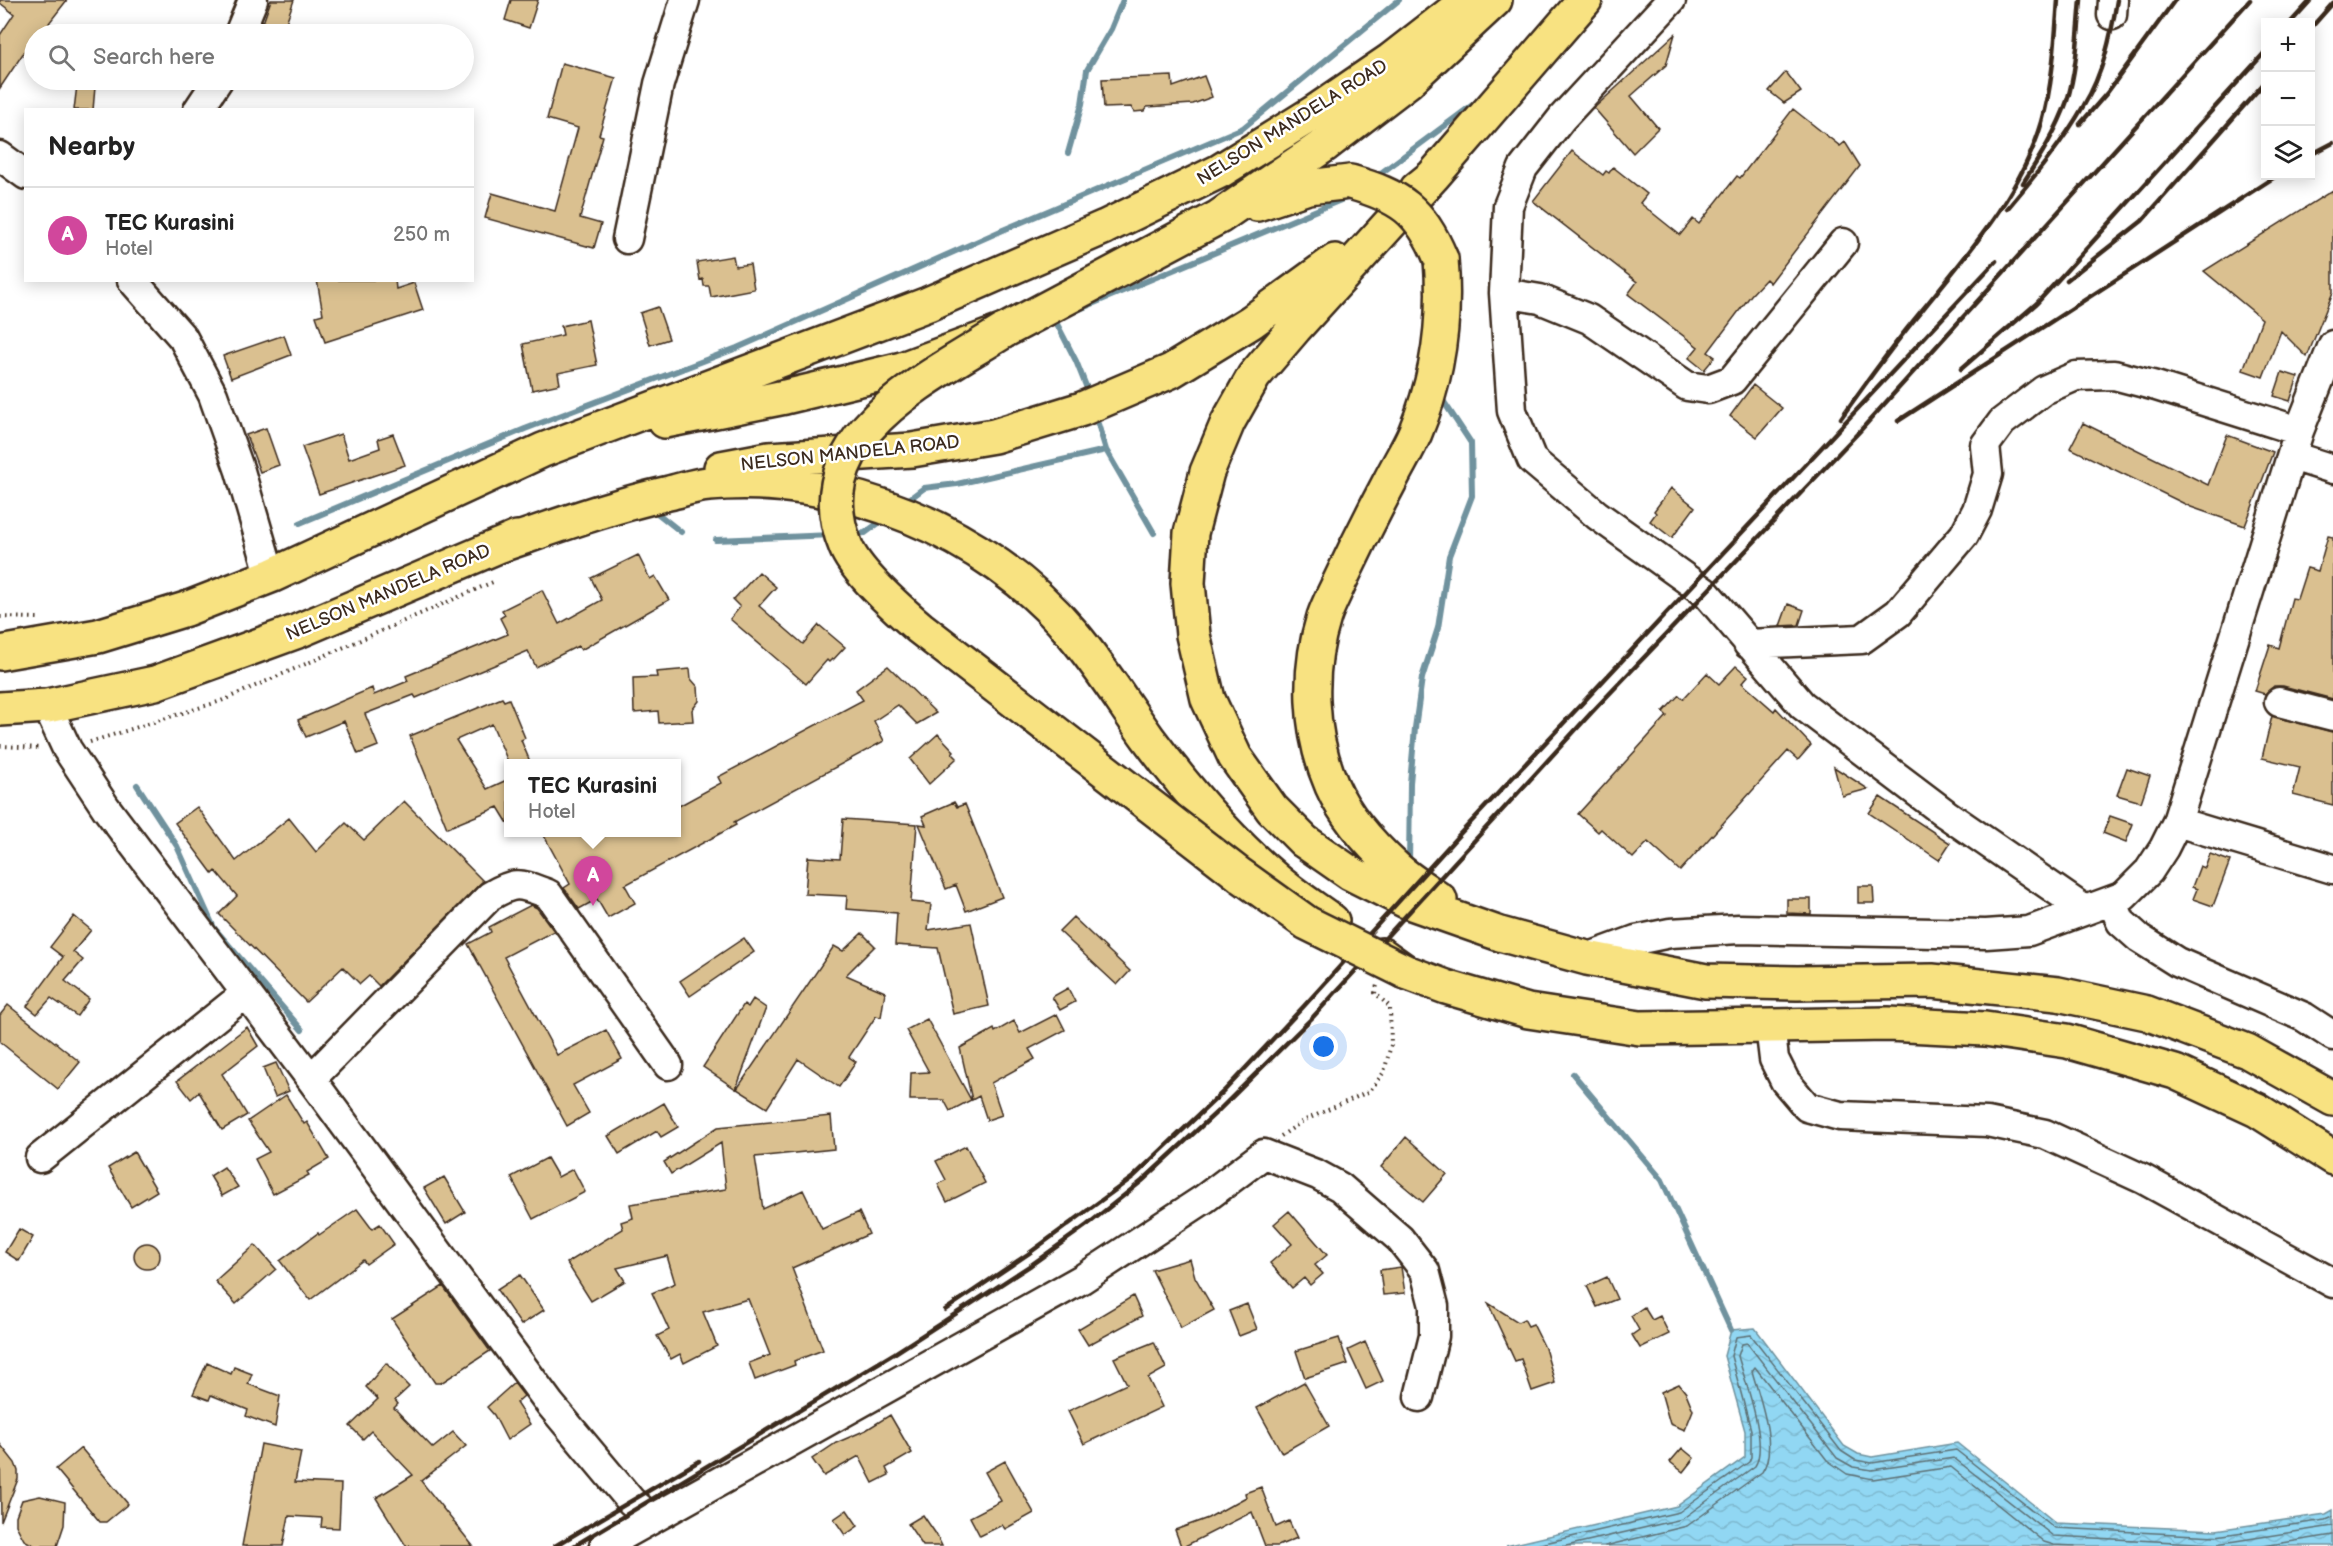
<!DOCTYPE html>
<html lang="en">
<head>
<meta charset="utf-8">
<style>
	:root { --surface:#fff; --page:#f6f6f6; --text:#222; --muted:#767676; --line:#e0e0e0; --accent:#3b2a1e }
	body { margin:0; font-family:"Balsamiq Sans",sans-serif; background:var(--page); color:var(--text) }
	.controls { position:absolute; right:18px; top:18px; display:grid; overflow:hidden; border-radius:0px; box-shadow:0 3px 15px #0003 }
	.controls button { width:54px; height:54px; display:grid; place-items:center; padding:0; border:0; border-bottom:2px solid var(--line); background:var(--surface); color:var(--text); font:30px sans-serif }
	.you { position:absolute; left:1324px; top:1047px; width:21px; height:21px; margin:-15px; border:4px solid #fff; border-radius:50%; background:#1a73e8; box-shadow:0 0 0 9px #1a73e833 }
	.badge { display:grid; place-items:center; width:39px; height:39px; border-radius:50%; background:var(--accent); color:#fff; font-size:20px; font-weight:700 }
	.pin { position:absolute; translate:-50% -50px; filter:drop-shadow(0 2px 3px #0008) }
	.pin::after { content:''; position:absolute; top:32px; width:21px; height:18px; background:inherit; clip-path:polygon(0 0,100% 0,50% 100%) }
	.popup { position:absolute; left:504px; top:759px; width:177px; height:78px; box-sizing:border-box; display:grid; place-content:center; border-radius:0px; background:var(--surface); filter:drop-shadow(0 2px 4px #0005); font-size:20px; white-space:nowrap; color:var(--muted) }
	.popup b { font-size:22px; color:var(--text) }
	.popup::after { content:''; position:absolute; left:50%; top:100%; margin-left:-12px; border:12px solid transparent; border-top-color:var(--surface) }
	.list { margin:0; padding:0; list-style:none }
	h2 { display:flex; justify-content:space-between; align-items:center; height:78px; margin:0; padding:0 24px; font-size:26px }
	h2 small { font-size:20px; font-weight:400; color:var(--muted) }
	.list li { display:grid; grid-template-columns:39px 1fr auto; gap:18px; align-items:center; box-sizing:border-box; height:96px; padding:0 24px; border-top:2px solid var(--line) }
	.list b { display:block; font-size:22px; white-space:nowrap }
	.list p { margin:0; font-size:20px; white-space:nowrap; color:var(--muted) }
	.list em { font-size:20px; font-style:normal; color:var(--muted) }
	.icon { flex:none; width:33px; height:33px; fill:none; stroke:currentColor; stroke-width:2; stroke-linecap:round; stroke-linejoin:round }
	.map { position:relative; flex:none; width:2333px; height:1546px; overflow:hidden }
	.search { position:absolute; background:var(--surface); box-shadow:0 3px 15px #0003; left:24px; top:24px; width:450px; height:66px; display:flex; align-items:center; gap:15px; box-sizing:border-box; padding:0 21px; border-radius:33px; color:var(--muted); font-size:22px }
	.panel { position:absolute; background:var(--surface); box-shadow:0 3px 15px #0003; left:24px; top:108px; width:450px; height:174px; border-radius:0px }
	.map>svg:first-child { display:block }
	.water { fill:url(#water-waves); stroke:#6f929e; stroke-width:1.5 }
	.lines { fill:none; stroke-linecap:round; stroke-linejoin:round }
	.shore { stroke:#5d6f73; stroke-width:1.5 }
	.stream { stroke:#6f929e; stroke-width:6 }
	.building { fill:#dac090; stroke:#3b2a1e; stroke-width:1.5 }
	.minor-casing { stroke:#3b2a1e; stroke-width:33 }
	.major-casing { stroke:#3b2a1e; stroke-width:38 }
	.path { stroke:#3b2a1e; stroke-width:4; stroke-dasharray:1.5 4.5; stroke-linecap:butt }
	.minor { stroke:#fff; stroke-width:28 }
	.major { stroke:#f8e281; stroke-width:33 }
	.rail { stroke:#3b2a1e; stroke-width:4.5 }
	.major-bridge-casing { stroke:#3b2a1e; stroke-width:38; stroke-linecap:butt }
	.major-bridge { stroke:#f8e281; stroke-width:33 }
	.labels { text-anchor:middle; stroke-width:5; stroke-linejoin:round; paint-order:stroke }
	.street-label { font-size:18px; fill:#3b2a1e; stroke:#fff }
</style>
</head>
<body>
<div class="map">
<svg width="2333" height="1546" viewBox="0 0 2333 1546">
	<defs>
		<pattern id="water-waves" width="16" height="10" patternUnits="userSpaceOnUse" patternTransform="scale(1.5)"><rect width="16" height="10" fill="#91d7f3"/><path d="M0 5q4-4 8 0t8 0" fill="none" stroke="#7eb9d0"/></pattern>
	</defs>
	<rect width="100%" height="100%" fill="#fff"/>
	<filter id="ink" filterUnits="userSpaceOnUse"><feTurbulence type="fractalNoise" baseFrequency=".0167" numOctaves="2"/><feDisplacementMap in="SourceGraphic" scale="12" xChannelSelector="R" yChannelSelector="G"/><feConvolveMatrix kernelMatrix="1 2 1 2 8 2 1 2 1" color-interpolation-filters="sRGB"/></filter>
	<g filter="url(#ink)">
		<!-- water -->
		<path class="water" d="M1755,1328L1844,1446L1858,1454L1872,1457L1957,1443L2056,1523L2216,1530L2326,1514L2333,1510V1546H1506L1677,1506L1745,1457V1431L1724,1356L1731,1330Z"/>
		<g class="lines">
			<!-- shore -->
			<path class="shore" d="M1532,1546L1679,1512L1749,1462L1751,1457V1430L1731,1356L1736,1337L1751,1335L1841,1451L1855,1460L1872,1463L1956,1450L2055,1528L2216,1536L2326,1520L2333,1517
				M1566,1546L1682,1519L1755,1466C1769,1444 1745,1381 1738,1356L1742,1344L1747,1343L1837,1458L1853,1467L1872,1470L1954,1458L2053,1536L2216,1544L2333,1526
				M1605,1546L1687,1526L1762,1472C1779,1448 1759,1397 1752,1371L1755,1367L1827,1460L1847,1474L1873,1479L1951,1467L2044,1542L2054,1545L2075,1546
				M2263,1546L2333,1535"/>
			<!-- stream -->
			<path class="stream" d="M1068,153L1082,104L1087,70L1111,29L1123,0
				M1373,179L1478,101
				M1075,311L1348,197
				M1060,318L1055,320L1076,361L1090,396
				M1098,424L1106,450L1154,533
				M904,503L924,488L957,484L1106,450
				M652,509L681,532
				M300,523L525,429L737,348L1003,230L1243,128L1399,0
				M852,534L865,533L884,519
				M716,540L832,535
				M137,785L177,846L214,928L302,1030
				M1409,864L1410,783L1415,728L1422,678L1438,628L1449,556L1472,496L1471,443L1440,396
				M1573,1074L1662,1180L1731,1330"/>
		</g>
		<!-- building -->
		<path class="building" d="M0,0H67L49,23L63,34H34V51L28,46L0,88V35L14,14L0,3Z
			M271,0H294L282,34H259Z
			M511,0H538L529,28L505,20Z
			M1675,34L1666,65L1631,96L1658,128L1633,153L1594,108Z
			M562,63L616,78L599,135L603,136L580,218L601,224L594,248L485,218L492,193L555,211L578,128L547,119Z
			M1786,72L1801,92L1784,103L1769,91Z
			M1172,76L1173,87L1204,76L1212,97L1193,104L1147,107L1144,111L1134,112L1131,107L1104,108L1102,79Z
			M77,85L95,87L93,110H74Z
			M1793,109L1840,146L1845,142L1860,166L1770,283L1766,279L1751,295L1708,352L1715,357L1704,370L1689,358L1698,347L1628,294L1637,282L1533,201L1572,151L1603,175L1606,171L1609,173L1613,167L1647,194L1640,203L1680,235L1693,219L1699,224L1737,176L1740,178Z
			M2333,190V292L2307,357L2281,331L2263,377L2243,370L2262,319L2204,271Z
			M733,256L735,266L750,264L754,289L711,297L709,286H704L703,279L700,280L697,262Z
			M317,280H395L396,289L414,283L423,310L325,342L316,316L323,314Z
			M658,307L669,339L650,345L640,313Z
			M588,320L597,365L558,373L560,384L532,390L523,344L563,335L561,326Z
			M284,335L291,355L231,378L223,356Z
			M2282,372L2298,377L2290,401L2274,396Z
			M1753,385L1782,408L1757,437L1730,416Z
			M2083,423L2208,485L2227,435L2273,452L2245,526L2191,507L2070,448Z
			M266,428L279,465L260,472L246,435Z
			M341,434L349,459L380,448L378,439L393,434L405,465L319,494L302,447Z
			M1671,488L1695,507L1672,538L1650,521L1656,513L1654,511Z
			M2328,536L2333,537V699L2283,686H2274L2265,694L2255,691L2270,645L2279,648L2292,598L2297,599L2307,568L2318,571Z
			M638,555L650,579L655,576L669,600L581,650L578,646L536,667L528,651L416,698L414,695L365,714L378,746L358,754L344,721L306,737L298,720L372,688L374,695L408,681L406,676L508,634L500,618L505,615L502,610L542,590L559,624L602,600L591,578Z
			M759,572L776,587L759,606L803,644L819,625L845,647L833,660L832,659L829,662L827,660L806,684L730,619L740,607L733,600Z
			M1788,604L1804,610L1799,625L1780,626Z
			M888,666L936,713L917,724L898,705L874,721L884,741L734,822L736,825L625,885L635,903L608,918L597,899L579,909L564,888L570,884L542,832H677V807L721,783L718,777L863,700L856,690Z
			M1736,666L1748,676L1742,683L1774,711L1776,708L1811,745L1798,760L1788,751L1680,871L1648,842L1633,858L1601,829L1598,832L1578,814L1667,716L1663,712L1679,695L1683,699L1707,673L1719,684Z
			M690,669L691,679L698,687L699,701L692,710L693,721L659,723L658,711L634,713L633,678L657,677L656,672Z
			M502,698L504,701L509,699L525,738L521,740L531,764H509L492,724L456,740L487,789L509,779V825L498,807L447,828L410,736Z
			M2272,716L2333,732V805L2293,795L2300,767L2262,758Z
			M938,734L954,751L952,753L957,758L929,784L910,759Z
			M1834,767L1868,789L1842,796Z
			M2127,768L2150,776L2141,802L2117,795Z
			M1880,797L1950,843L1939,860L1869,813Z
			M404,801L483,881L379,986L369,976L360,984L343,967L306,1002L219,914L237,896L216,871L213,874L175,823L197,807L236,861L289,818L316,852L346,823L364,840Z
			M954,802L957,807L965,804L1002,897L966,911L956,885L946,889L919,824L926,825L922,816Z
			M2110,816L2133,824L2126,842L2103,833Z
			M843,819L917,824L911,902L931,904L928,930L971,923L989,1006L953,1014L938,948L895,945L897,913L846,909L847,896L805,894L808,857L840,859Z
			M2210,854L2230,861L2213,906L2193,899L2197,889L2192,887L2200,866L2205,868Z
			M1858,886H1873L1874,903H1858Z
			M1787,899H1811V914L1787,913Z
			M531,905L537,908L554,931L504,957L557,1055L606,1030L622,1059L573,1085L589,1113L567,1126L468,944L491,932L489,927Z
			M74,916L91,930L73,952L83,960L65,981L89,999L77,1016L51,998L37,1014L27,1006L63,957L50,947Z
			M1073,917L1130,971L1117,985L1059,931Z
			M862,933L875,946L846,975L885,992L881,1017L876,1016L849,1057L856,1062L839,1087L798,1059L767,1108L737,1089L834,946L843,951Z
			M744,938L754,952L690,996L680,981Z
			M1068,988L1075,1002L1060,1010L1052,997Z
			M753,999L766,1008L736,1089L703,1067L744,1004L748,1007Z
			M8,1005L80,1062L58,1089L0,1042V1015Z
			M1057,1014L1065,1030L1029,1049L1035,1059L991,1083L1002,1115L987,1120L979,1096L972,1100L960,1048L994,1029L995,1032L1014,1021L1020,1033Z
			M927,1019L971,1100L950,1111L944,1100H910L911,1073L929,1072L906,1030Z
			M247,1027L258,1046L222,1074L247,1115L222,1130L199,1092L191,1099L177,1081Z
			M276,1063L289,1091L275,1097L263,1068Z
			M286,1095L304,1124L307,1122L329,1159L307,1172L309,1175L273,1194L255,1159L269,1152L248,1121Z
			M664,1103L678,1127L661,1137L657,1131L619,1154L608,1136Z
			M831,1116L834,1149L755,1157L763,1209L803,1190L822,1229L859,1212L869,1234L792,1268L823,1350L794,1361L795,1365L755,1380L749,1363L770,1355L748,1299L703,1312L717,1346L684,1363L680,1354L671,1359L657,1336L669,1330L652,1293L675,1283L667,1256L617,1268L625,1281L591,1301L567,1263L623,1229L621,1222L633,1218L630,1204L726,1189L721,1143L671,1174L664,1162L718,1127Z
			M1406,1137L1447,1174L1423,1202L1381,1167Z
			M966,1146L985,1183L947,1202L938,1184L946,1180L936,1161Z
			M134,1152L157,1191L131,1207L108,1168Z
			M547,1158L558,1177L573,1169L585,1192L533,1219L511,1177Z
			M224,1167L238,1187L222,1196L210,1176Z
			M444,1177L465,1212L446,1224L424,1188Z
			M357,1209L372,1229L380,1224L394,1244L366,1264L363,1260L310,1300L280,1261L318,1233L319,1235Z
			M1289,1211L1327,1255L1315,1265L1323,1274L1310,1285L1304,1278L1292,1288L1270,1263L1292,1244L1274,1224Z
			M19,1229L33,1237L19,1261L5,1252Z
			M134 1256a13 13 0 1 1 26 0a13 13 0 1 1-26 0Z
			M255,1245L276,1269L236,1304L215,1281Z
			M1190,1259L1195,1277L1214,1310L1181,1328L1152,1270Z
			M1401,1267L1405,1293L1383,1295L1380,1270Z
			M520,1275L544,1310L521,1325L497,1290Z
			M1607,1277L1617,1299L1597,1307L1587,1286Z
			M443,1286L490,1351L441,1383H435L392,1319Z
			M1133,1296L1142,1316L1088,1345L1078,1329Z
			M1488,1303L1518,1322L1524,1319L1528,1326L1533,1324L1545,1348L1555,1383L1532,1391L1521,1359L1515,1361Z
			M1247,1304L1257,1329L1239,1336L1229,1311Z
			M1644,1307L1652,1320L1660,1316L1669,1334L1640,1348L1632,1335L1639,1330L1631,1316Z
			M1339,1338L1348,1364L1305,1378L1296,1351Z
			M1154,1342L1166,1368L1148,1378L1162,1407L1084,1444L1068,1411L1127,1384L1114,1358Z
			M1365,1342L1383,1381L1366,1389L1348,1350Z
			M207,1363L231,1374L234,1367L252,1374L248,1384L280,1396L275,1427L246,1416L248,1410L211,1395L209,1400L193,1394Z
			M386,1363L409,1387L395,1400L398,1404L394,1408L433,1448L453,1432L466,1446L421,1481L473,1546H406L376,1498L413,1475L371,1431L363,1439L350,1426L378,1399L366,1387Z
			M1304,1382L1329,1426L1282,1453L1257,1408Z
			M514,1383L524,1396L516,1403L530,1424L507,1440L494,1415L487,1407Z
			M1679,1384L1686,1393L1693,1410L1685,1430L1670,1424L1661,1392Z
			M890,1415L912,1453L886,1468L889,1475L873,1483L859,1456L824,1476L812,1459L836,1443L866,1430Z
			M0,1444L15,1463L18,1471V1479L1,1522Z
			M261,1444L301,1452L295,1482L341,1484L339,1528L321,1527L322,1518L289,1516L283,1546H242Z
			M81,1448L128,1504L106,1522H100L56,1469Z
			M1682,1448L1694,1458L1683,1472L1670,1462Z
			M1005,1461L1034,1513L1005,1529L1002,1525L980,1536L970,1517L1001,1501L985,1472Z
			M1261,1487L1276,1527L1289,1521L1297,1538L1278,1546H1265L1252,1512L1185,1546H1181L1175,1530L1208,1518L1246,1497L1245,1493Z
			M40,1496L65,1502L64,1525L57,1546H35L24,1540L16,1525V1516L22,1500Z
			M847,1510L858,1526L845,1535L834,1519Z
			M923,1515L936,1534L942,1546H923L908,1524Z"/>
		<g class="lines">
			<defs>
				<path id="minor" d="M1671,0L1562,118L1523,168L1508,206L1504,293L1512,411L1532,460L1597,515L1706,593L1802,705L1946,814L2085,910
					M2112,15L2113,0
					M239,34L253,0
					M198,110L218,80
					M0,156L26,175
					M627,239L659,84L685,0
					M132,280L183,338L213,395L240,471L266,560L273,575
					M1504,293L1540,299L1589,319L1687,386L1708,389L1732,380L1843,243
					M2292,456L2333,469
					M1748,644L1862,639L1898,613L1964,535L1977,510L1988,474L1985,445L2002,422L2044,390L2076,376L2114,375L2156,386L2299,431
					M2279,702L2333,716
					M47,706L67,749L106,808L311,1079L550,1404L631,1501L651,1518
					M2177,822L2333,869
					M2112,901L2121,922L2139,938L2177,962L2304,1017L2333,1036
					M1587,958L1636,940L1670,933L1739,929L1986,934L2029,931L2124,896L2149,871L2164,848L2177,822L2299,431L2333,345
					M1770,1026L1774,1059L1785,1081L1807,1107L1840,1116L1987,1122L2045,1134L2143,1179L2333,1283
					M311,1079L490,896C517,880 520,884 548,894L668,1065
					M40,1158L245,994
					M604,1546L1082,1279L1204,1199L1264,1154L1318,1175L1340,1187L1400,1239L1425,1271L1434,1306V1336L1419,1397"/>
				<path id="major" d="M1433,176L1295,328L1254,376L1228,422L1207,472L1191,533L1188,583L1193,635L1208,699L1235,757L1272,809L1304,841L1350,873L1406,901L1500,934L1587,958L1706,981L1797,983L1932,981L2058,994L2147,1013L2247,1051L2333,1099
					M1417,189L1433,176L1585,0
					M1257,204L1308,187L1350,182
					M665,421L785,397L902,369L1004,331L1219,217L1326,144L1407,82L1495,0
					M721,468L769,459L912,450L994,436L1082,409L1171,371L1251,322L1335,261
					M498,546C554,527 611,506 669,493C682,490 695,485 709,484C842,472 987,531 1073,634C1101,667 1123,703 1148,738C1185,788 1227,838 1274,878C1292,894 1313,907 1332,921
					M0,653L98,636L186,609L273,575L543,450L928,304L1105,227L1220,171L1315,112L1391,60L1468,0
					M0,709L47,706L155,683L298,631L517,538
					M1440,900C1426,890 1409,880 1396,868C1372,846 1345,816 1332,786C1309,733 1307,671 1324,617C1328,605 1334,594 1339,583C1355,549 1372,515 1390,481C1398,465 1408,449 1415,433C1438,378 1446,318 1441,259
					M1382,955L1406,972L1446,987L1528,1011L1640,1028L1888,1024L1985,1029L2067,1041L2175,1072L2257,1110L2333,1158"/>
			</defs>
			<!-- minor casing -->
			<use href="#minor" class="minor-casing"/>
			<!-- major casing -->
			<use href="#major" class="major-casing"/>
			<!-- path -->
			<path class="path" d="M0,617L38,618
				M90,742L221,701L493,582
				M0,746L41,748
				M1281,1136L1303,1121L1370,1091L1384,1072L1391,1045L1390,1007L1375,993L1377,985"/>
			<!-- minor -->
			<use href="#minor" class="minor"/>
			<!-- major -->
			<use href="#major" class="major"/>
			<!-- rail -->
			<path class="rail" d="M2291,22L2311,0
				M2310,29L2333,3
				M2080,124L2107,93L2175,0
				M2310,155L2333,143
				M2023,183C2040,157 2057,130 2067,101C2077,69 2078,33 2081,0
				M2007,209C2035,176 2063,142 2084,105C2103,74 2111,36 2117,0
				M2067,280L2142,221L2266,81
				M1961,369L2037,303L2266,51
				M1841,418C1867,381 1894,344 1923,309C1969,252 2021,194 2042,122C2053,83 2055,40 2058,0
				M1898,421L2276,176
				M945,1310L1028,1254L1133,1177L1224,1091L1304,1006L1457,837L1996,261
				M555,1546L699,1461
				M574,1546L895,1353L1031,1265L1087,1225L1142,1181L1219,1110L1313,1017L1592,712L1859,432L2250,0"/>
			<defs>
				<path id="major-bridge" d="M1350,182C1400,196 1421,210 1441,259
					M1004,331C930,378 800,437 846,547C856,572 899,610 920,628L1240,875L1307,923L1406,972"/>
			</defs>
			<!-- major-bridge casing -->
			<use href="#major-bridge" class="major-bridge-casing"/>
			<!-- major-bridge -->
			<use href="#major-bridge" class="major-bridge"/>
		</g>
	</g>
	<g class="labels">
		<!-- street labels -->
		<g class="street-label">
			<text transform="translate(1292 122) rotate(-32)" y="6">NELSON MANDELA ROAD</text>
			<text transform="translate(850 453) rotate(-6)" y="6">NELSON MANDELA ROAD</text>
			<text transform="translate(388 592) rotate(-23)" y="6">NELSON MANDELA ROAD</text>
		</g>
	</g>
</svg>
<div class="controls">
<button>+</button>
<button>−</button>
<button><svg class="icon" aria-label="layers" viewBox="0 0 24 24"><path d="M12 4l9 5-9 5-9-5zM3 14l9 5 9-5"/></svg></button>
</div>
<div class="you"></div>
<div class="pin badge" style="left:593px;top:906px;background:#d1479c">A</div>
<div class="popup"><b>TEC Kurasini</b>Hotel</div>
<div class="search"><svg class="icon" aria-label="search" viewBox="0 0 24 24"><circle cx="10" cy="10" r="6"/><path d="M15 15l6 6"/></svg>Search here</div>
<section class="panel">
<h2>Nearby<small></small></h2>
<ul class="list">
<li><span class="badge" style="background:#d1479c">A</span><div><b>TEC Kurasini</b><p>Hotel</p></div><em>250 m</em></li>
</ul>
</section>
</div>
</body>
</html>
